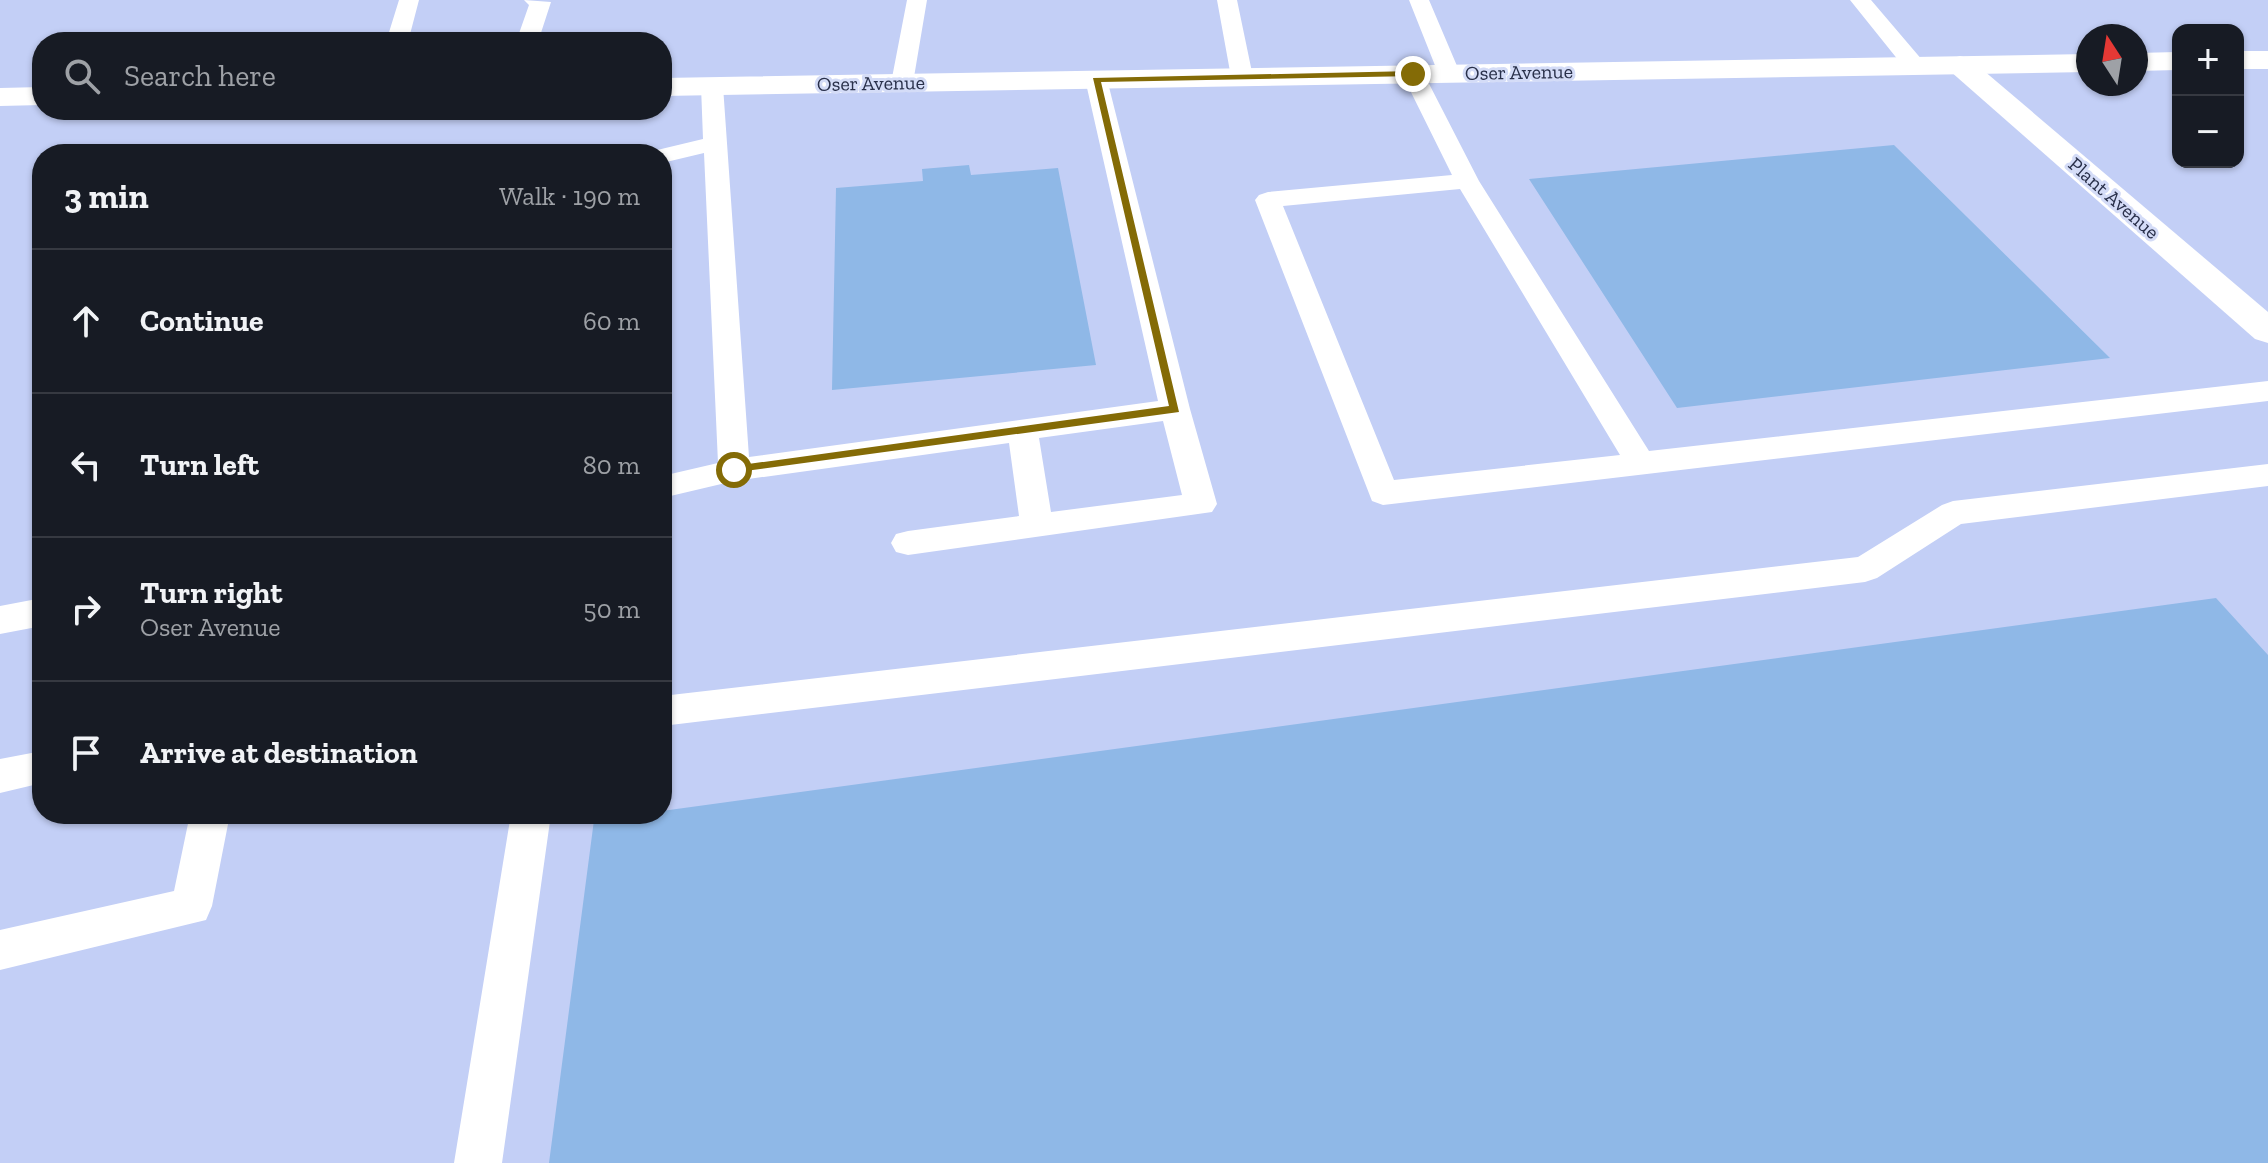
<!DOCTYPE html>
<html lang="en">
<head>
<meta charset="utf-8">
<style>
	:root { --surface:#171b24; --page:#20242c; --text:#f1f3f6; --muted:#9ea1a6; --line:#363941 }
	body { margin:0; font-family:"Zilla Slab",serif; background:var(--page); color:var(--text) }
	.controls { position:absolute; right:24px; top:24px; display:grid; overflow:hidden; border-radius:16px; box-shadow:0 2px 6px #0004 }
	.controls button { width:72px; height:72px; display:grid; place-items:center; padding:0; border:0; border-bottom:2px solid var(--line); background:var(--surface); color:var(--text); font:40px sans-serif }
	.compass { position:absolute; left:2076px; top:24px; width:72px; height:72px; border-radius:50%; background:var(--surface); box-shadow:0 2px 6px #0004; rotate:348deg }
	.stop { position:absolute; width:24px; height:24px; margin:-18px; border:6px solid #846b06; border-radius:50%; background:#fff }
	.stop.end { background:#846b06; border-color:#fff; box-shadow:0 2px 8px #0008 }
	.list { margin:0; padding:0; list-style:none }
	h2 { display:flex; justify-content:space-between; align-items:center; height:104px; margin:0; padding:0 32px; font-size:34px }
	h2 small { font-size:26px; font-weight:400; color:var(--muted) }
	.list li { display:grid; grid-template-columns:52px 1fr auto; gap:24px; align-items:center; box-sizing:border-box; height:144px; padding:0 32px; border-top:2px solid var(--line) }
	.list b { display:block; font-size:30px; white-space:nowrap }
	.list p { margin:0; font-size:26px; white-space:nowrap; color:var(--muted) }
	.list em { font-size:26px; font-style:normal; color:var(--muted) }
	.icon { flex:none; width:44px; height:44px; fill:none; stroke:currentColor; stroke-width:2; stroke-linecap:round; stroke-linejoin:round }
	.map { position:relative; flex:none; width:2268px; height:1163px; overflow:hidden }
	.search { position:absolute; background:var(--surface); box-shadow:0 2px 6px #0004; left:32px; top:32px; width:640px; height:88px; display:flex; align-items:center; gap:20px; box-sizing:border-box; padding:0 28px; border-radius:32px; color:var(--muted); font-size:30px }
	.panel { position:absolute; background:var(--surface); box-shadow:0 2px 6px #0004; left:32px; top:144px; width:640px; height:680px; border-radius:32px }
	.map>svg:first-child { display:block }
	.building { fill:#8fb8e7 }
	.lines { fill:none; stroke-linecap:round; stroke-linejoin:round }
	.service { fill:#fff; fill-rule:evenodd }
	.minor { fill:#fff; fill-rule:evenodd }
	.tertiary { fill:#fff; fill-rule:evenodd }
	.route { fill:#846b06 }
	.labels { text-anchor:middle; stroke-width:6; stroke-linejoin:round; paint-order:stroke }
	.far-street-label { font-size:20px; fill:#29304a; stroke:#d4dcf7 }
</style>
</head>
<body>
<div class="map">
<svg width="2268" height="1163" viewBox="0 0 2268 1163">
	<rect width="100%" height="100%" fill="#c3cff6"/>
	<!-- building -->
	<path class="building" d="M1894,145L2110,358L1677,408L1529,179Z
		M969,165L971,175L1058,168L1096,365L832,390L836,188L923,181L922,169Z
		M2216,598L2268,655V1163H549L594,820L662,814V811Z"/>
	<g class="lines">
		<!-- service -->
		<path class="service" d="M399,0H419L408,42H386Z
			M524,0L551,2L538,42H516L529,5Z
			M907,0H927L913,83L910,88H894L891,83Z
			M1217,0H1237L1253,77L1250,82H1234L1231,77Z
			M1409,0H1429L1460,73L1457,78L1449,80L1438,73Z
			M1850,0H1871L1923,61L1926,66L1923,71H1907Z
			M1413,67L1424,74L1479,181L1649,451L2268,381V401L1383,505L1372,501L1255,200L1259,195L1268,192L1452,175L1402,74ZM1460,189L1620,455L1394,480L1283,206Z
			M1096,72L1104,74L1107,79L1190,409L1217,504L1212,512L908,555L896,552L891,543L896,534L908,531L1019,516L1009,443L734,481L662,498V476L718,463L704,153L662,163V154H651L653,151L703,139L701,86L704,81H720L723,86L749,457L1158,401L1085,79L1088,74ZM1163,421L1182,495L1051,512L1039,438Z
			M2268,464V486L1961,524L1877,578L1865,582L662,726V696L1858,557L1942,505L1953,501Z
			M42,598V626L0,634V606Z
			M42,751V783L0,793V759Z
			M190,814H230L212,906L206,920L0,970V930L174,891Z
			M511,814H551L502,1163H454Z"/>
		<!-- minor -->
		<path class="minor" d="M1960,56L1970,59L2268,312V343L2255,339L1950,71L1946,65L1950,59Z"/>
		<!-- tertiary -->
		<path class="tertiary" d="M2238,51H2268V69H2238Z
			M2178,52V70L2136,71V53Z
			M2088,54V72L662,96V78Z
			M42,87V105L0,106V88Z"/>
	</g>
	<!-- route -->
	<path class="route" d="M1413,71L1416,76L1101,82L1179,412L730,473V467L734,466L1169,406L1093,78Z"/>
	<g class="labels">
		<!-- far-street labels -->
		<g class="far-street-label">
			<text transform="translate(1519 72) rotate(-1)" y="7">Oser Avenue</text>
			<text transform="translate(871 83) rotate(-1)" y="7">Oser Avenue</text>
			<text transform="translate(2114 198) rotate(41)" y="7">Plant Avenue</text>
		</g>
	</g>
</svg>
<div class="controls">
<button>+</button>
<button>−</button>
</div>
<svg class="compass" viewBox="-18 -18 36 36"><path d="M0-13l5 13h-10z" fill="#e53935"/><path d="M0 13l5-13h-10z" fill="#9ea1a6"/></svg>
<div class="stop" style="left:734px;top:470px"></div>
<div class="stop end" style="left:1413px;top:74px"></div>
<div class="search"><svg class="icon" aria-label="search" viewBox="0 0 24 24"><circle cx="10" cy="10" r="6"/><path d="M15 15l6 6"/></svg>Search here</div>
<section class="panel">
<h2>3 min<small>Walk · 190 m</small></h2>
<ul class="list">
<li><svg class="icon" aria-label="ahead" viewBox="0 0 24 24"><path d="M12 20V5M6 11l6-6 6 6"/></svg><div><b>Continue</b></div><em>60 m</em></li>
<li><svg class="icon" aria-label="left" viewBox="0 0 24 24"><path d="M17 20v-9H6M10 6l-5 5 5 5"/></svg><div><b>Turn left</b></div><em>80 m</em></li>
<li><svg class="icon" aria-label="right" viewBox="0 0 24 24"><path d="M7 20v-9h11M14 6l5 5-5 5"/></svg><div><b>Turn right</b><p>Oser Avenue</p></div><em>50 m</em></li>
<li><svg class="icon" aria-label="arrive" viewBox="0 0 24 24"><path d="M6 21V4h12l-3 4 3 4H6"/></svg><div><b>Arrive at destination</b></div></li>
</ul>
</section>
</div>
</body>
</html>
